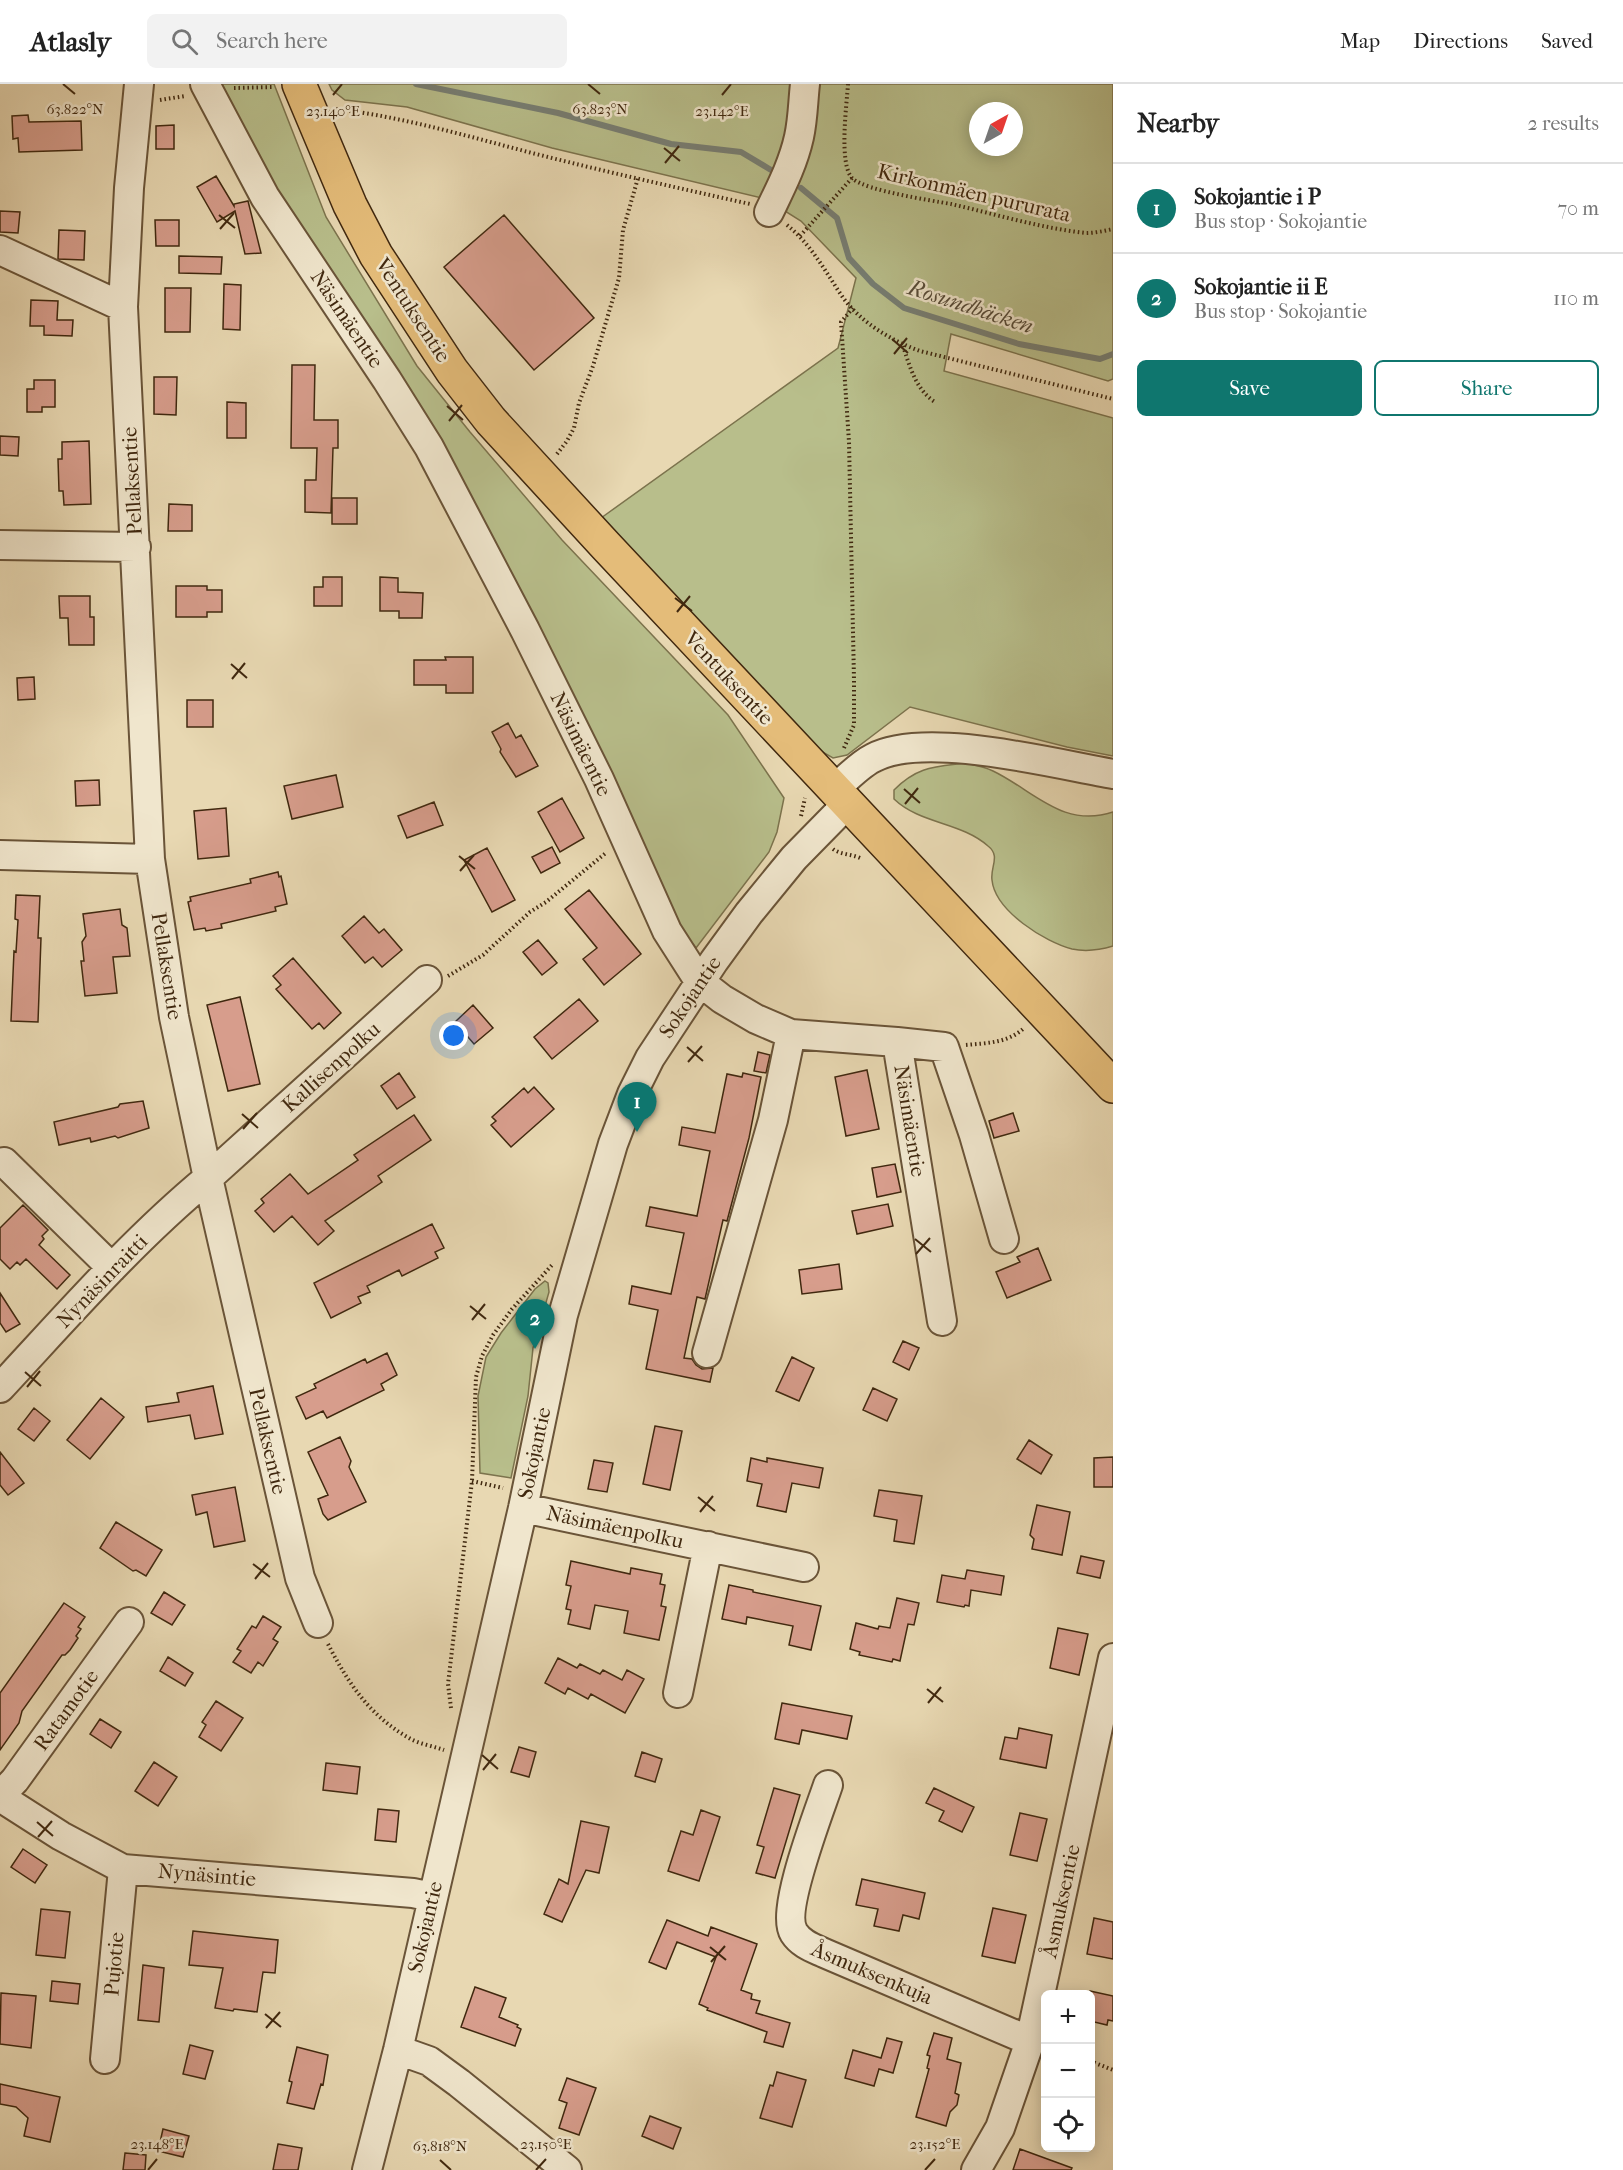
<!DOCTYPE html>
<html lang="en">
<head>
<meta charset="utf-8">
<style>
	:root { --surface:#fff; --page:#f2f2f2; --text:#222; --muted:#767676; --line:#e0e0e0; --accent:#0f766e }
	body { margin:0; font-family:"IM FELL French Canon",serif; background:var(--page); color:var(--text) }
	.controls { position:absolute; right:18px; bottom:18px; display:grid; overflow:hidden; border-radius:9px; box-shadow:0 3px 15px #0003 }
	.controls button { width:54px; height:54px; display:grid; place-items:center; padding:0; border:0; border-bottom:2px solid var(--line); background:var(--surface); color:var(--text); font:30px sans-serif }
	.compass { position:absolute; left:969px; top:18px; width:54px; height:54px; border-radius:50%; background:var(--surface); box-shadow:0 3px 15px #0003; rotate:40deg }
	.you { position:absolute; left:454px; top:952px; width:21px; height:21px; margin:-15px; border:4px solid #fff; border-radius:50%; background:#1a73e8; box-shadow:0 0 0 9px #1a73e833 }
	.badge { display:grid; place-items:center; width:39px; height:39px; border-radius:50%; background:var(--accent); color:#fff; font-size:20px; font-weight:700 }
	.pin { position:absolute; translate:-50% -50px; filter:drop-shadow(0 2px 3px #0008) }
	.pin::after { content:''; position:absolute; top:32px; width:21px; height:18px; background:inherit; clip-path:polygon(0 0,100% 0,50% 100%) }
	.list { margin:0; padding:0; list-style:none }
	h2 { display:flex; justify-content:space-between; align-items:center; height:78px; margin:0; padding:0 24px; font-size:26px }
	h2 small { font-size:20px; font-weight:400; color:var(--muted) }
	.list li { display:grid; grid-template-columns:39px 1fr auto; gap:18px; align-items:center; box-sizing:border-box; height:90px; padding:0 24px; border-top:2px solid var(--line) }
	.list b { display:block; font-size:22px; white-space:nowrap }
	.list p { margin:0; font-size:20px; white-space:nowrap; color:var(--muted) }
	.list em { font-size:20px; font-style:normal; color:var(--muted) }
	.actions { display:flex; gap:12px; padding:18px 24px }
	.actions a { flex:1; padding:14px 0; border:2px solid var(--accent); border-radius:9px; text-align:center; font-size:21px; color:var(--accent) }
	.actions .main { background:var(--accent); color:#fff }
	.icon { flex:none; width:33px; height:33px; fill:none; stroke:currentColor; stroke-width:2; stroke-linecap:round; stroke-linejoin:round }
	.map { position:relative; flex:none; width:1113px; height:2086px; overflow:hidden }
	header { display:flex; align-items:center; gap:36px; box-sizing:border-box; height:84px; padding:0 30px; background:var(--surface); border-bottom:2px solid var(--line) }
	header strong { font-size:28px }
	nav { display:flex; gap:33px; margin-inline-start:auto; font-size:21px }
	.search { width:420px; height:54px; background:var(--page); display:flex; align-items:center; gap:15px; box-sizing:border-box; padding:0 21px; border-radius:9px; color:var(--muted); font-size:22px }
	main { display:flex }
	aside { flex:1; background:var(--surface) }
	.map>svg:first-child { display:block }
	.green { fill:#b8be8b; stroke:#7c734d; stroke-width:1.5; fill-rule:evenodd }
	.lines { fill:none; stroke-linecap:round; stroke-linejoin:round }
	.stream { stroke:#777e73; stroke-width:6 }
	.building { fill:#d79d8c; stroke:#40280f; stroke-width:1.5 }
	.minor-casing { stroke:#6a5438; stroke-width:32 }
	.major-casing { stroke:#40280f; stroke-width:36 }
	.path { stroke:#40280f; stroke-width:4; stroke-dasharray:1.5 3; stroke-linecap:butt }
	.minor { stroke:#f0e6cd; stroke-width:28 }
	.major { stroke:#e4bc79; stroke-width:33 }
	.ticks { fill:none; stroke:#40280f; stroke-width:2 }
	.labels { text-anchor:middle; stroke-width:5; stroke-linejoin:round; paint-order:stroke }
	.street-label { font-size:21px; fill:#40280f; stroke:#f0e6cd }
	.water-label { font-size:22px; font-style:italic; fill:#574c39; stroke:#f0e6cd }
	.ticks-label { font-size:15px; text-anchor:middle; fill:#40280f; stroke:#f0e6cd; stroke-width:5; stroke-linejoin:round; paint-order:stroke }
</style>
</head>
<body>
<header>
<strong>Atlasly</strong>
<div class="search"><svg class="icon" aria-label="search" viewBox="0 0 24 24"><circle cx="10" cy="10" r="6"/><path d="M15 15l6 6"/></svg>Search here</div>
<nav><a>Map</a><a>Directions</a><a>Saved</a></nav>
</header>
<main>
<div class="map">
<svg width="1113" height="2086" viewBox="0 0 1113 2086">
	<rect width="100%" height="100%" fill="#e8d8b2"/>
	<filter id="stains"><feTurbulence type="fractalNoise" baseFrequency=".00333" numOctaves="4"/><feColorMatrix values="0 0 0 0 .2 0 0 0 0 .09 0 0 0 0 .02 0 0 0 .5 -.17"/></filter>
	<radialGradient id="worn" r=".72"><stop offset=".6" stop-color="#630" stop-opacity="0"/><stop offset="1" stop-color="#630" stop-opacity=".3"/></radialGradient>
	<!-- green -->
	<path class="green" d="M214,0H274L326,133L417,282L470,348L562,456L728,631L784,714L777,748L769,768L696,864L680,843L330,197Z
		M329,0H1113V295L1108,297L951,250L944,287L1113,334V672L1067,663L910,623L847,671L833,674L819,666L601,434L838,264L856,194L801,137L766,115L552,64L407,23L345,16L332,6ZM978,27H1014V63H978Z
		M966,679C975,681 985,683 993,687C1033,706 1063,745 1113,728V862C1100,866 1086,868 1072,865C1045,858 995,827 992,796C990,783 1001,772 988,762C961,738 920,740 894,715V706C918,682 935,683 966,679Z
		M545,1197L548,1199L549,1208L533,1264L528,1312L511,1394L480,1389L478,1312L486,1273L501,1249L535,1205Z"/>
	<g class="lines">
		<!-- stream -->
		<path class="stream" d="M416,0L558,29L671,60L741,68L771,86
			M801,104L837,134L849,174L873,200L904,224L1019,260L1100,275L1113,270"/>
	</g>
	<!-- building -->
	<path class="building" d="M28,31L29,38L81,37L82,66L19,68L18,54L13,55L12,32Z
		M174,41V65H156V42Z
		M216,92L234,122V120L248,117L261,169L245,170L235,127L217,138L197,103Z
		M0,127L20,128L18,149L0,148Z
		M504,131L594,234L534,286L444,183Z
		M155,136H179V162H156Z
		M59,146L85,147L84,176L58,175Z
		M179,172L222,173L221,190L179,189Z
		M224,200L241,201L240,246L223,245Z
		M165,204H191L190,248H165Z
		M31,216L58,217L57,236H73L72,252L44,251V242H30Z
		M292,281H315L314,336H338V364H333L331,429L305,428V396H316L317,364H291Z
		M154,293H177L176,331L154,330Z
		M34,296H55V323H42V328H27V305H34Z
		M227,318L246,319V354H227Z
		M0,352L19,353L18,372L0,371Z
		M89,357L91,420L64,421L63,407H59L58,375H62V358Z
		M332,414H357V440H332Z
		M169,420L192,421V447H168Z
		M323,493H342V522H314V503H323Z
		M380,493L398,494V508L423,509L422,534H399V527H380Z
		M176,502H207V506H222V528H207V533H176Z
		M59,512H90V533H94V561H69L68,534H60Z
		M445,573H473V609H446V601H414V576H446Z
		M34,593L35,615L18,616L17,594Z
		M187,616H213V643H187Z
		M508,639L516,654L521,651L538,682L516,693L500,668L501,665L492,648Z
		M336,691L343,723L292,735L284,702Z
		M99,696L100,721L76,722L75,697Z
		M562,714L584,754L560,768L538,728Z
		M434,718L443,741L407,754L398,732Z
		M226,724L229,772L198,775L194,727Z
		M552,763L560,779L541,789L532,773Z
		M487,764L515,816L492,828L464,776Z
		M278,788L279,793L281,792L287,820L275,823L276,827L221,840L222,844L206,847L205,844L194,846L188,818L191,817L190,813L251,799L250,795Z
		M589,806L641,870L604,901L583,875L597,864L565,825Z
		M16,811L40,812L38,854H41L38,938L11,937L14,867L16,868L18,836L15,835Z
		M120,825L122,841L127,844L130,872L113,873L117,909L85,912L81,877H84L82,858L86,852L83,830Z
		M364,832L379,849L384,845L402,866L382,883L373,873L365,879L342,852Z
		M538,856L557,879L542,891L523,868Z
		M293,874L341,929L324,945L319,939L312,945L276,905L281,901L273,892Z
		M240,913L260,1000L228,1007L207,921Z
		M579,915L598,937L552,975L534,953Z
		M473,921L493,944L474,960L455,938Z
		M758,968L770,971L766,989L754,987Z
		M867,986L879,1045L846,1052L835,993Z
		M399,989L415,1013L397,1025L381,1002Z
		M743,989L761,993L749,1054L727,1137L723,1136L705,1215L697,1213L684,1274L692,1275L696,1281L702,1285L713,1284L710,1298L646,1285L658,1226L629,1220L632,1202L671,1210L684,1149L646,1142L650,1123L697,1132L710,1067L679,1061L682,1043L715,1049L727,990L742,993Z
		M534,1003L554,1025L511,1063L491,1041L496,1037L492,1033L524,1004L528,1009Z
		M143,1017L149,1044L118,1054L115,1052L91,1058L90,1054L59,1061L54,1038L118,1023L120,1020Z
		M1013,1029L1019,1047L994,1054L989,1037Z
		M414,1031L431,1056L378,1092L382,1098L325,1137L334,1147L318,1161L292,1132L274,1148L255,1127L264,1119L261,1115L290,1090L308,1110L358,1076L354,1071Z
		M895,1080L901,1108L877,1113L872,1084Z
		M888,1120L893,1142L857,1150L852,1127Z
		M23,1121L48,1146L42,1152L44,1155L39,1161L70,1191L57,1205L26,1175L20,1181L17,1178L10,1185L0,1175V1144Z
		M432,1140L444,1164L435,1168L438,1174L402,1192L399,1186L367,1202L370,1208L358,1213L361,1219L331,1234L314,1199Z
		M1038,1164L1051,1196L1007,1214L996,1188L1020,1178L1017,1173Z
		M839,1180L842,1205L802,1210L799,1186Z
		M0,1209L20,1240L6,1248L0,1239Z
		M903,1257L919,1264L909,1286L893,1278Z
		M387,1269L397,1291L381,1300L384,1306L327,1334L323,1327L306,1335L296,1313L316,1304L314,1300L365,1275L367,1279Z
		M792,1273L814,1284L799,1317L776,1307Z
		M213,1302L223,1350L195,1355L190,1331L148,1338L146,1323L179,1318L177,1309Z
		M873,1304L897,1315L887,1337L863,1326Z
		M101,1314L124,1333L90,1375L67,1356Z
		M34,1324L50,1337L34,1357L18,1345Z
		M655,1342L682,1347L670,1406L643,1400Z
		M340,1353L351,1377L349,1383L366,1418L328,1436L323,1430L318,1415L328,1411L308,1368Z
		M1029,1356L1052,1371L1041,1390L1017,1375Z
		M0,1368L24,1399L8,1411L0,1401Z
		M1113,1373V1403H1094V1374Z
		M751,1374L767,1378V1374L823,1384L819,1404L792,1399L786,1428L757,1422L762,1400L747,1397Z
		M594,1376L613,1379L607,1408L588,1405Z
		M235,1403L245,1457L214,1463L207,1428L196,1431L192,1411Z
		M879,1406L922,1412L914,1460L894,1457L897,1436L874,1432Z
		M1037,1421L1070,1428L1062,1471L1032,1465L1034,1455L1030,1451Z
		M116,1438L162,1466L146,1492L136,1486L133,1487L100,1464Z
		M1081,1472L1104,1477L1100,1494L1077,1489Z
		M571,1477L630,1490L631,1484L662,1490L660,1500L665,1501L661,1522L666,1523L659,1556L624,1549L628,1527L595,1521L590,1545L568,1540L571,1526L566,1525L571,1502L566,1501Z
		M967,1486L1004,1492L1001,1511L971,1506L969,1522L965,1521L964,1523L937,1518L942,1491L965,1495Z
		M729,1501L753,1506V1508L821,1522L811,1566L789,1561L793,1542L747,1533L746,1540L722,1535Z
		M164,1508L185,1521L172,1541L151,1529Z
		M897,1514L919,1519L914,1541L908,1540L900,1577L893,1575L892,1578L859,1571L860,1568L850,1565L856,1539L878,1545L879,1542L890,1544Z
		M64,1519L85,1533L78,1543L81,1545L76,1552L78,1554L70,1566L65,1571H62L22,1627L19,1639L0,1666V1609Z
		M263,1532L281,1543L273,1555L278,1558L263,1582L258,1578L251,1589L233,1578L241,1567L237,1565L252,1542L256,1544Z
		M1058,1544L1088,1550L1079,1591L1050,1584Z
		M168,1573L193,1589L185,1602L160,1587Z
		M558,1574L577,1584L580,1580L600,1590L603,1586L622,1596L627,1586L644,1595L625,1629L591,1610L588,1615L568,1604L565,1610L545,1599Z
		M216,1617L243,1634L221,1667L199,1653L206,1641L202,1638Z
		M782,1619L852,1632L847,1655L802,1646L799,1660L775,1655Z
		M100,1635L121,1648L111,1664L90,1650Z
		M1019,1644L1052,1651L1046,1684L1000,1675L1005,1653L1017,1655Z
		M519,1663L536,1668L529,1693L511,1688Z
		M642,1668L662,1675L655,1698L635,1692Z
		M154,1678L177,1693L158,1722L135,1707Z
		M326,1679L360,1683L357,1710L323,1706Z
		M774,1704L800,1711L775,1794L756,1789L764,1763L757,1761Z
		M934,1704L974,1723L962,1748L939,1737L944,1727L926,1719Z
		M378,1725L399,1727L396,1758L375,1756Z
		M701,1726L720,1733L699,1797L668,1787L681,1747L693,1751Z
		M1020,1729L1047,1735L1037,1777L1010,1771Z
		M581,1737L609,1743L599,1789L586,1786L562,1838L544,1830L559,1795L568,1800Z
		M23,1765L47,1781L35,1799L11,1783Z
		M862,1795L925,1809L919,1835L903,1831L899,1847L874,1842L878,1825L856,1821Z
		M993,1824L1026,1831L1015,1879L982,1872Z
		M41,1825L70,1828L65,1874L36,1871Z
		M1094,1834L1113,1838V1875L1087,1870Z
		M667,1836L708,1852L711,1843L757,1860L741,1906L752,1910L751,1915L760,1917L756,1929L790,1939L783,1963L764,1958L767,1948L707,1926L708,1924L699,1920L716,1873L677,1858L666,1885L649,1878Z
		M193,1847L278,1856L275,1889L263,1888L257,1928L234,1925L233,1927L215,1924L223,1884L189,1881Z
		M143,1881L164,1884L159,1938L138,1936Z
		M52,1897L80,1900L78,1920L50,1917Z
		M475,1903L506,1914L499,1933L518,1941L517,1943L521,1945L515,1962L461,1943Z
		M1090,1907L1113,1912V1937L1108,1936L1107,1941L1090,1937Z
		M1,1909L36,1912L31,1964L0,1960Z
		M934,1949L952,1954L947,1975L961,1979L955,2009L959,2011L957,2021L950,2028L946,2042L916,2033L929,1985L927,1984L930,1972L927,1971Z
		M887,1954L902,1958L893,1989L879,1985L874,2002L845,1994L853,1966L881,1974Z
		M190,1961L213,1967L205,1995L183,1990Z
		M297,1963L328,1971L323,2001L321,2000L314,2025L287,2019L292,1998L289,1997Z
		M777,1988L806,1996L792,2043L760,2034L770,2001L773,2002Z
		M567,1994L596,2004L579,2051L559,2044L567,2019L559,2016Z
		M0,2000L60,2013L50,2058L24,2052L28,2034L16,2023L0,2020Z
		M650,2032L681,2044L673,2065L642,2052Z
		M163,2045L189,2052L183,2073L158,2067Z
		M278,2060L302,2064L298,2086H273Z
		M1020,2065L1072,2084L1071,2086H1013Z
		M125,2069L146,2071L145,2086H123Z"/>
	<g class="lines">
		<defs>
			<path id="minor" d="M139,0L129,104L123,223L150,775L174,933L208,1094L300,1494L318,1539
				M205,0L265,113L387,296L429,363L525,546L599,695L667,847L699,897L722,915L756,935L791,950L897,958L942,1237
				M769,128C781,103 793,80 799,53C803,35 803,17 805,0
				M0,166L123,223
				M0,461L136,463
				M834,706C846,695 859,681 873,674C924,646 1055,680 1113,690
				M0,771L150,775
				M897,958L944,963L974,1051L1004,1155
				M4,1078L112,1184
				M707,1269L773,1036L791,950
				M0,1304C67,1232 132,1157 208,1094L427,896
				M523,1424L804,1483
				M678,1609L708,1462
				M828,1701C819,1728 780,1827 794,1849C801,1860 813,1864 824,1869L1030,1957
				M0,1712L15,1696L129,1538
				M0,1713L61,1752L123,1785L413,1809L432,1813
				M398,1966L429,1977L459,1999L567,2086
				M105,1975L123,1785
				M367,2086L398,1966L523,1424L563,1231L613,1060L632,1010L650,974L714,877L749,829L794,774L847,720
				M976,2086L1000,2044L1030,1957L1113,1574"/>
			<path id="major" d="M299,0L350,121L376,171L452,287L491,337L606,462L1113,1002"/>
		</defs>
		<!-- minor casing -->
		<use href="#minor" class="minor-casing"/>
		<!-- major casing -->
		<use href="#major" class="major-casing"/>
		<!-- path -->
		<path class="path" d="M848,0C847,19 838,82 853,95C868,107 929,116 951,120C995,130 1040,144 1086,149C1095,149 1104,147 1113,145
			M234,4L274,3
			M160,16L185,12
			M336,25C404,33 470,53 536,70C607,88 678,104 750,120
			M787,141C812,161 826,189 844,215C862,239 892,257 920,267L1113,315
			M800,152L852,94
			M903,262C910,283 916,306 935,318
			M557,370L567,357L574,344L579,319L593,282L619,194L623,146L638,94
			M844,664L854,641V596L849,358L841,238L853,224
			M801,732L805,714
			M833,765C841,771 853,770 862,775
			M448,892L483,871L530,828L546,818L607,768
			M966,961C987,959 1008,959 1024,944
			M472,1397L503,1404
			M328,1560C348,1599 370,1632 409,1654C419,1660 433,1662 444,1666
			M451,1624L448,1600L472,1397L476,1293L482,1272L493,1251L512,1225L552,1181
			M1090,1977L1113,1986"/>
		<!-- minor -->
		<use href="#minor" class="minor"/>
		<!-- major -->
		<use href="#major" class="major"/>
	</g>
	<!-- ticks -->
	<path class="ticks" d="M63,0L75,10M588,0L600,10M333,11L342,0M722,11L731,0M664,64L680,77M665,79L679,62M219,131L235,144M220,145L234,129M892,255L908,269M894,270L907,254M447,322L463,336M449,337L462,321M675,514L692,527M677,528L690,512M231,580L247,594M232,595L245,579M904,705L920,719M905,720L918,704M459,772L475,785M460,787L474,771M687,963L703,977M688,978L702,962M242,1030L258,1044M243,1045L257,1029M915,1155L931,1168M916,1170L930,1154M470,1222L486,1235M472,1236L485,1220M25,1288L41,1302M27,1303L40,1287M698,1413L715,1427M700,1428L713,1412M253,1480L270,1493M255,1495L268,1479M927,1605L943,1618M928,1619L941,1603M482,1671L498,1685M483,1686L496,1670M37,1738L53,1752M38,1753L52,1737M710,1863L726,1876M711,1878L725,1862M265,1930L281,1943M266,1944L280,1928M440,2076L451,2086M148,2086L157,2075M536,2086L546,2075M925,2086L935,2075"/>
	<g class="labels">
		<!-- street labels -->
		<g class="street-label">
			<text transform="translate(974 109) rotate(13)" y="7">Kirkonmäen pururata</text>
			<text transform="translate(413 226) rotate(57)" y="7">Ventuksentie</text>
			<text transform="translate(347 235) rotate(56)" y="7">Näsimäentie</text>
			<text transform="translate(132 397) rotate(-93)" y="7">Pellaksentie</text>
			<text transform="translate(729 594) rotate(47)" y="7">Ventuksentie</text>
			<text transform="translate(581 660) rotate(64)" y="7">Näsimäentie</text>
			<text transform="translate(167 882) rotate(81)" y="7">Pellaksentie</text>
			<text transform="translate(690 913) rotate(-56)" y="7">Sokojantie</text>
			<text transform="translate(331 983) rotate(-42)" y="7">Kallisenpolku</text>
			<text transform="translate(910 1037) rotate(81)" y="7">Näsimäentie</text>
			<text transform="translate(102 1197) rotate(-46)" y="7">Nynäsinraitti</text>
			<text transform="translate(268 1357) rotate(77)" y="7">Pellaksentie</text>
			<text transform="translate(534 1369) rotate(-78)" y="7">Sokojantie</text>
			<text transform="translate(615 1443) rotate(12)" y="7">Näsimäenpolku</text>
			<text transform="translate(66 1626) rotate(-54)" y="7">Ratamotie</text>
			<text transform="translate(207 1791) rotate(5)" y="7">Nynäsintie</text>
			<text transform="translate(1061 1817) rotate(-78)" y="7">Åsmuksentie</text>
			<text transform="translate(425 1843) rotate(-77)" y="7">Sokojantie</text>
			<text transform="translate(114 1880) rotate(-85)" y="7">Pujotie</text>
			<text transform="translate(872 1889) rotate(23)" y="7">Åsmuksenkuja</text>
		</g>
		<!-- water labels -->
		<g class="water-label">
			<text transform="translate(971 222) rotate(18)" y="8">Rosundbäcken</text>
		</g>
	</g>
	<g class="ticks-label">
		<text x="75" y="30">63.822°N</text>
		<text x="600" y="30">63.823°N</text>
		<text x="333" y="32">23.140°E</text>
		<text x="722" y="32">23.142°E</text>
		<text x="157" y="2065">23.148°E</text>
		<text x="546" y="2065">23.150°E</text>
		<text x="935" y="2065">23.152°E</text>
		<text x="440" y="2067">63.818°N</text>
	</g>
	<rect width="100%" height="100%" filter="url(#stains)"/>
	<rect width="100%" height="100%" fill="url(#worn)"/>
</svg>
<div class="controls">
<button>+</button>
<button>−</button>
<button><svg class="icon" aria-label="locate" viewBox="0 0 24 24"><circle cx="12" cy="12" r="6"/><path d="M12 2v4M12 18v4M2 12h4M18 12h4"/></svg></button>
</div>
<svg class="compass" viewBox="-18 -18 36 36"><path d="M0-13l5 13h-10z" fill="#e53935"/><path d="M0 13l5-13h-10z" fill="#767676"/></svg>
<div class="you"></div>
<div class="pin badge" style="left:637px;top:1048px">1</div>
<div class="pin badge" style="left:535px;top:1265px">2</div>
</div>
<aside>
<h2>Nearby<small>2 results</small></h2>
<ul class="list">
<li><span class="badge">1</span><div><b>Sokojantie i P</b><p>Bus stop · Sokojantie</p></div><em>70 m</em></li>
<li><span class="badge">2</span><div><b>Sokojantie ii E</b><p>Bus stop · Sokojantie</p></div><em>110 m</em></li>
</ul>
<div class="actions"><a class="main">Save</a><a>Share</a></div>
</aside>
</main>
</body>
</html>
